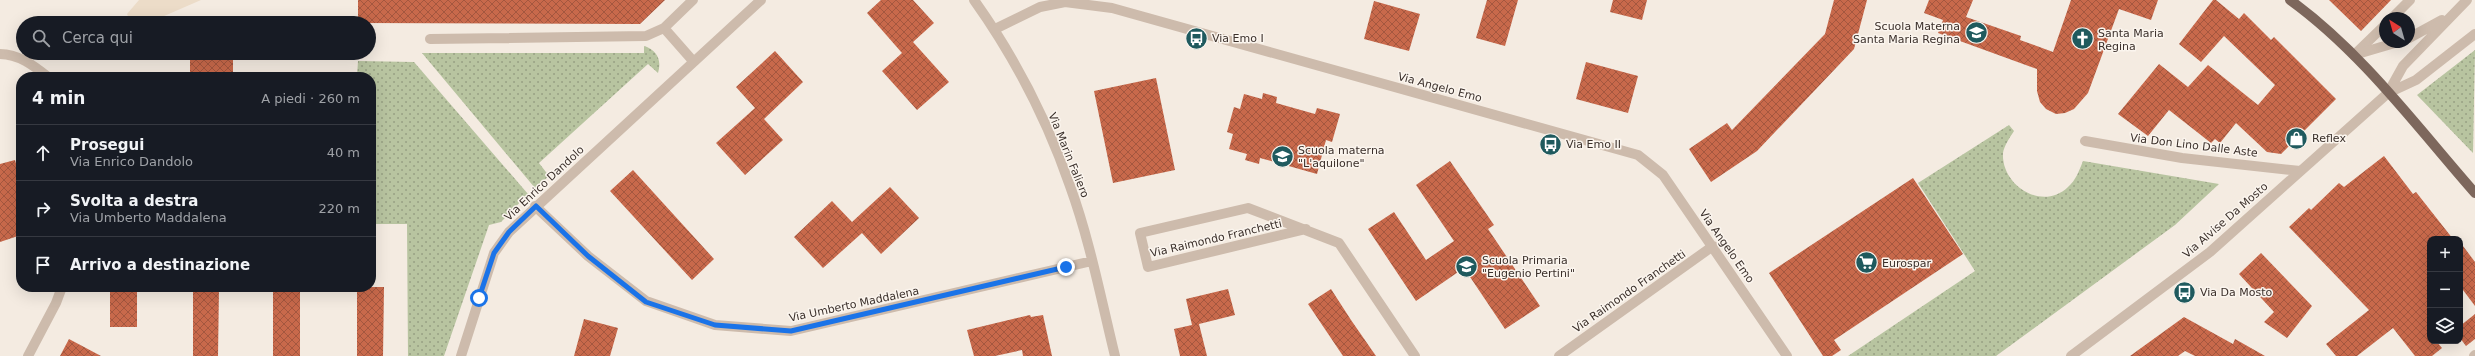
<!DOCTYPE html>
<html lang="it">
<head>
<meta charset="utf-8">
<style>
	:root { --surface:#171b24; --page:#20242c; --text:#f1f3f6; --muted:#9ea1a6; --line:#363941 }
	body { margin:0; font-family:"DejaVu Sans",sans-serif; background:var(--page); color:var(--text) }
	.controls { position:absolute; right:12px; bottom:12px; display:grid; overflow:hidden; border-radius:8px; box-shadow:0 4px 16px #0002 }
	.controls button { width:36px; height:36px; display:grid; place-items:center; padding:0; border:0; border-bottom:1px solid var(--line); background:var(--surface); color:var(--text); font:20px sans-serif }
	.compass { position:absolute; left:2379px; top:12px; width:36px; height:36px; border-radius:50%; background:var(--surface); box-shadow:0 4px 16px #0002; rotate:323deg }
	.stop { position:absolute; width:12px; height:12px; margin:-9px; border:3px solid #1a73e8; border-radius:50%; background:#fff }
	.stop.end { background:#1a73e8; border-color:#fff; box-shadow:0 1px 4px #0008 }
	.list { margin:0; padding:0; list-style:none }
	h2 { display:flex; justify-content:space-between; align-items:center; height:52px; margin:0; padding:0 16px; font-size:17px }
	h2 small { font-size:13px; font-weight:400; color:var(--muted) }
	.list li { display:grid; grid-template-columns:26px 1fr auto; gap:12px; align-items:center; box-sizing:border-box; height:56px; padding:0 16px; border-top:1px solid var(--line) }
	.list b { display:block; font-size:15px; white-space:nowrap }
	.list p { margin:0; font-size:13px; white-space:nowrap; color:var(--muted) }
	.list em { font-size:13px; font-style:normal; color:var(--muted) }
	.icon { flex:none; width:22px; height:22px; fill:none; stroke:currentColor; stroke-width:2; stroke-linecap:round; stroke-linejoin:round }
	.map { position:relative; flex:none; width:2475px; height:356px; overflow:hidden }
	.search { position:absolute; background:var(--surface); box-shadow:0 4px 16px #0002; left:16px; top:16px; width:360px; height:44px; display:flex; align-items:center; gap:10px; box-sizing:border-box; padding:0 14px; border-radius:22px; color:var(--muted); font-size:15px }
	.panel { position:absolute; background:var(--surface); box-shadow:0 4px 16px #0002; left:16px; top:72px; width:360px; height:220px; border-radius:16px }
	.map>svg:first-child { display:block }
	.grass { fill:url(#grass-dots) }
	.plaza { fill:#ecdcc8 }
	.building { fill:url(#building-cross-hatch) }
	.lines { fill:none; stroke-linecap:round; stroke-linejoin:round }
	.minor { stroke:#cdbbac; stroke-width:10 }
	.tertiary { stroke:#cdbbac; stroke-width:10 }
	.primary { stroke:#7d675c; stroke-width:10 }
	.route { stroke:#1a73e8; stroke-width:5 }
	.labels { text-anchor:middle; stroke-width:3; stroke-linejoin:round; paint-order:stroke }
	.poi-label { font-size:11px; fill:#3b302b; stroke:#fbf5ee; text-anchor:start }
	.street-label { font-size:11px; fill:#3b302b; stroke:#fbf5ee }
</style>
</head>
<body>
<div class="map">
<svg width="2475" height="356" viewBox="0 0 2475 356">
	<defs>
		<pattern id="grass-dots" width="8" height="8" patternUnits="userSpaceOnUse"><rect width="8" height="8" fill="#b8c4a0"/><path d="M2 2h.1M6 6h.1" fill="none" stroke="#97a083" stroke-width="1.8" stroke-linecap="round"/></pattern>
		<pattern id="building-cross-hatch" width="8" height="8" patternUnits="userSpaceOnUse"><rect width="8" height="8" fill="#c8694b"/><path d="M0 0l8 8M0 8l8-8" fill="none" stroke="#a4573f"/></pattern>
	</defs>
	<rect width="100%" height="100%" fill="#f4ebe1"/>
	<!-- grass -->
	<path class="grass" d="M644,46C657,50 662,60 658,73L648,64L539,163L549,176L535,188L422,53H644Z
		M2475,50L2473,153L2417,95Z
		M358,61L414,62L528,194L501,222L489,225L444,356H408L407,224H371V77H357Z
		M2009,125L2014,131C2010,137 2004,146 2003,153C2001,185 2042,212 2068,187C2076,180 2079,171 2083,161L2219,184L2175,225L1996,356H1848L1975,271L1918,183Z"/>
	<!-- plaza -->
	<path class="plaza" d="M139,0H201L148,23H131L127,14Z"/>
	<!-- building -->
	<path class="building" d="M358,0H665L640,24L358,23Z
		M881,0H913L934,23L913,42L949,82L917,110L882,71L902,53L867,13Z
		M1487,0H1518L1505,46L1476,38Z
		M1613,0H1647L1642,20L1610,12Z
		M1834,0H1867L1854,49L1757,151L1711,182L1689,149L1727,123L1732,130L1825,34Z
		M1929,0H1973L1966,17L2021,36L2020,40L2053,52L2071,0H2158L2151,20L2119,9L2088,93L2074,109L2065,113L2056,114L2046,109L2040,102L2037,91V69L1938,33L1943,20L1924,13Z
		M2213,0H2216L2239,19L2244,13L2271,40L2274,37L2336,99L2281,154L2267,152L2236,123L2220,143L2215,139L2211,143L2169,110L2148,136L2118,114L2159,64L2188,87L2208,65L2258,105L2275,85L2224,36L2201,62L2179,44Z
		M2329,0H2391L2361,31Z
		M1374,1L1420,14L1409,51L1364,39Z
		M775,51L803,82L764,119L783,140L745,175L716,143L755,108L736,87Z
		M190,59H233V77H190Z
		M1586,62L1638,76L1628,113L1576,99Z
		M1156,78L1175,170L1113,183L1094,91Z
		M1263,93L1277,97L1276,103L1315,114L1317,108L1340,114L1332,142L1326,140L1317,174L1260,158L1259,164L1245,160L1247,154L1229,149L1233,134L1227,132L1234,107L1240,109L1244,94L1262,99Z
		M2384,156L2413,194L2416,192L2453,239H2430V341H2436L2442,348L2432,356H2415L2393,328L2357,356H2336L2326,344L2369,310L2289,227L2309,208L2311,210L2339,183L2344,187Z
		M15,160L21,181V235L0,242V164Z
		M1450,161L1494,225L1488,229L1540,306L1505,329L1464,268L1416,301L1368,229L1394,212L1426,260L1454,241L1416,185Z
		M633,170L714,259L692,280L610,191Z
		M1913,178L1963,254L1834,340L1841,350L1832,356H1823L1769,273Z
		M890,187L919,218L881,254L862,233L823,268L794,237L832,201L852,222Z
		M2460,242L2475,262V306L2460,286Z
		M2261,253L2312,306L2287,338L2264,322L2274,312L2239,274Z
		M110,287H137V327H110Z
		M193,287H219L218,356H193Z
		M273,287H300V356H273Z
		M357,287H384L383,356H357Z
		M1228,289L1235,315L1199,324L1207,356H1180L1174,329L1192,325L1186,299Z
		M1331,289L1351,320L1376,356H1343L1308,304Z
		M2475,314V339L2466,346L2460,338V326Z
		M1030,315L1031,317L1043,315L1052,356H1023L1022,350L995,356H974L967,330Z
		M2184,317L2233,344L2235,339L2265,356H2195L2185,351L2178,356H2130Z
		M584,319L618,328L610,356H574Z
		M69,339L101,356H60Z"/>
	<g class="lines">
		<!-- minor -->
		<path class="minor" d="M974,0C1014,56 1047,120 1070,186C1090,241 1101,299 1115,356
			M2392,18L2410,0
			M664,28L693,61
			M995,29L1040,7L1065,2L1112,8L1638,155L1663,175L1787,356
			M430,39L646,36L664,28L693,0
			M0,54C19,54 34,66 48,77
			M2354,55L2385,25
			M2085,141L2182,158L2300,171
			M535,206L588,256L646,301L715,325L791,331L1092,261
			M1306,229L1148,267L1140,233L1248,208L1339,243L1415,356
			M28,356L56,303L62,287
			M461,356L494,253L509,232L761,0
			M1559,356L1713,246
			M2071,356L2210,252L2388,93
			M2474,356L2475,355"/>
		<!-- tertiary -->
		<path class="tertiary" d="M2409,38L2442,20
			M2354,55L2398,42
			M2388,93L2403,66L2467,0
			M2388,93L2416,80L2475,34"/>
		<!-- primary -->
		<path class="primary" d="M2290,0C2362,52 2417,127 2475,193"/>
	</g>
	<g class="lines">
		<!-- route -->
		<path class="route" d="M479,298L494,253L509,232L536,206L588,256L646,302L715,325L791,331L1066,267"/>
	</g>
	<!-- icons -->
	<defs>
		<symbol id="school-disc" viewBox="-11 -11 22 22"><circle r="9.5" fill="#1f5a5e" stroke="#fbf5ee"/><path d="M0-5L7-2L0 1L-7-2ZM-4 1L0 2.5L4 1V4Q0 6-4 4Z" fill="#fff"/></symbol>
		<symbol id="bus-disc" viewBox="-11 -11 22 22"><circle r="9.5" fill="#1f5a5e" stroke="#fbf5ee"/><path d="M-5-6H5V4H4V6H2V4H-2V6H-4V4H-5ZM-3.5-4V0h7V-4ZM-3.5 1.2v1.5H-2V1.2ZM2 1.2v1.5H3.5V1.2Z" fill="#fff"/></symbol>
		<symbol id="church-disc" viewBox="-11 -11 22 22"><circle r="9.5" fill="#1f5a5e" stroke="#fbf5ee"/><path d="M-1.2-6h2.4v3.5h3.3v2.4h-3.3V6h-2.4V-.1h-3.3v-2.4h3.3Z" fill="#fff"/></symbol>
		<symbol id="shop-disc" viewBox="-11 -11 22 22"><circle r="9.5" fill="#1f5a5e" stroke="#fbf5ee"/><path d="M-5-2.5h2.3a2.7 3.5 0 0 1 5.4 0H5L5.5 6h-11ZM-1.5-2.5h3a1.5 2.3 0 0 0-3 0Z" fill="#fff"/></symbol>
		<symbol id="supermarket-disc" viewBox="-11 -11 22 22"><circle r="9.5" fill="#1f5a5e" stroke="#fbf5ee"/><path d="M-6-5.5h2.5l.6 2H6L4.5 2H-2.5L-4.4-4H-6ZM-1.5 3.2a1.3 1.3 0 1 0 .1 0ZM3 3.2a1.3 1.3 0 1 0 .1 0Z" fill="#fff"/></symbol>
	</defs>
	<g fill-rule="evenodd">
		<use href="#school-disc" x="1964" y="20" width="25" height="25"/>
		<use href="#bus-disc" x="1184" y="26" width="25" height="25"/>
		<use href="#church-disc" x="2070" y="26" width="25" height="25"/>
		<use href="#shop-disc" x="2284" y="126" width="25" height="25"/>
		<use href="#bus-disc" x="1538" y="132" width="25" height="25"/>
		<use href="#school-disc" x="1270" y="144" width="25" height="25"/>
		<use href="#supermarket-disc" x="1854" y="250" width="25" height="25"/>
		<use href="#school-disc" x="1454" y="254" width="25" height="25"/>
		<use href="#bus-disc" x="2172" y="280" width="25" height="25"/>
	</g>
	<g class="labels">
		<!-- poi labels -->
		<g class="poi-label">
			<text x="1960" y="30" text-anchor="end">Scuola Materna<tspan x="1960" dy="13">Santa Maria Regina</tspan></text>
			<text x="2098" y="37">Santa Maria<tspan x="2098" dy="13">Regina</tspan></text>
			<text x="1212" y="42">Via Emo I</text>
			<text x="2312" y="142">Reflex</text>
			<text x="1566" y="148">Via Emo II</text>
			<text x="1298" y="154">Scuola materna<tspan x="1298" dy="13">"L'aquilone"</tspan></text>
			<text x="1482" y="264">Scuola Primaria<tspan x="1482" dy="13">"Eugenio Pertini"</tspan></text>
			<text x="1882" y="267">Eurospar</text>
			<text x="2200" y="296">Via Da Mosto</text>
		</g>
		<!-- street labels -->
		<g class="street-label">
			<text transform="translate(1440 87) rotate(15)" y="4">Via Angelo Emo</text>
			<text transform="translate(2194 145) rotate(7)" y="4">Via Don Lino Dalle Aste</text>
			<text transform="translate(1069 155) rotate(68)" y="4">Via Marin Faliero</text>
			<text transform="translate(544 183) rotate(-43)" y="4">Via Enrico Dandolo</text>
			<text transform="translate(2225 220) rotate(-41)" y="4">Via Alvise Da Mosto</text>
			<text transform="translate(1216 238) rotate(-13)" y="4">Via Raimondo Franchetti</text>
			<text transform="translate(1727 246) rotate(55)" y="4">Via Angelo Emo</text>
			<text transform="translate(1629 291) rotate(-35)" y="4">Via Raimondo Franchetti</text>
			<text transform="translate(854 304) rotate(-12)" y="4">Via Umberto Maddalena</text>
		</g>
	</g>
</svg>
<div class="controls">
<button>+</button>
<button>−</button>
<button><svg class="icon" aria-label="layers" viewBox="0 0 24 24"><path d="M12 4l9 5-9 5-9-5zM3 14l9 5 9-5"/></svg></button>
</div>
<svg class="compass" viewBox="-18 -18 36 36"><path d="M0-13l5 13h-10z" fill="#e53935"/><path d="M0 13l5-13h-10z" fill="#9ea1a6"/></svg>
<div class="stop" style="left:479px;top:298px"></div>
<div class="stop end" style="left:1066px;top:267px"></div>
<div class="search"><svg class="icon" aria-label="search" viewBox="0 0 24 24"><circle cx="10" cy="10" r="6"/><path d="M15 15l6 6"/></svg>Cerca qui</div>
<section class="panel">
<h2>4 min<small>A piedi · 260 m</small></h2>
<ul class="list">
<li><svg class="icon" aria-label="ahead" viewBox="0 0 24 24"><path d="M12 20V5M6 11l6-6 6 6"/></svg><div><b>Prosegui</b><p>Via Enrico Dandolo</p></div><em>40 m</em></li>
<li><svg class="icon" aria-label="right" viewBox="0 0 24 24"><path d="M7 20v-9h11M14 6l5 5-5 5"/></svg><div><b>Svolta a destra</b><p>Via Umberto Maddalena</p></div><em>220 m</em></li>
<li><svg class="icon" aria-label="arrive" viewBox="0 0 24 24"><path d="M6 21V4h12l-3 4 3 4H6"/></svg><div><b>Arrivo a destinazione</b></div></li>
</ul>
</section>
</div>
</body>
</html>
